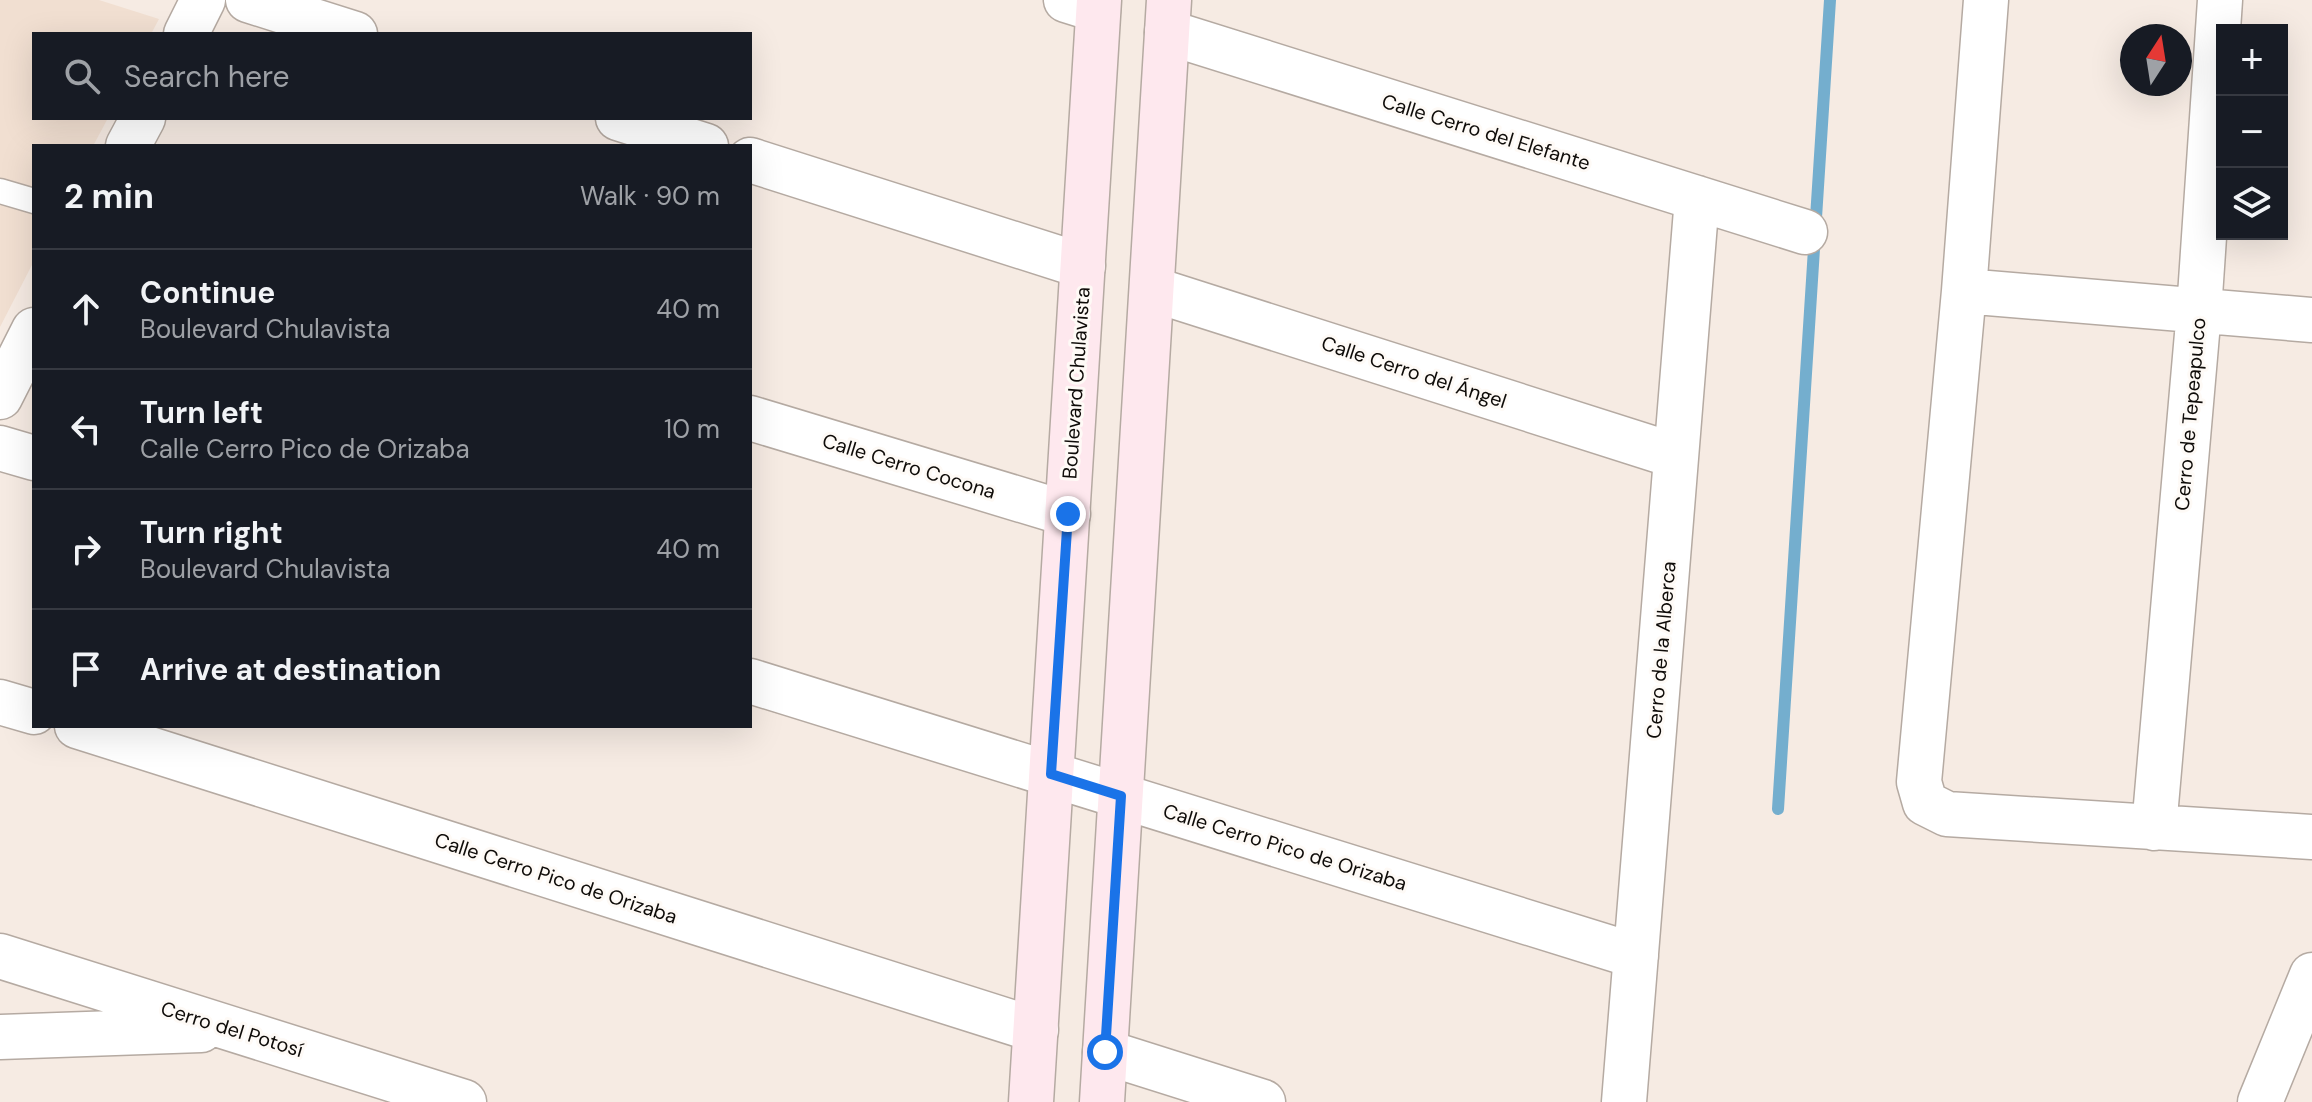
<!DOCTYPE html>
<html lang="en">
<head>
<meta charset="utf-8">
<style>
	:root { --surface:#171b24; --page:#242831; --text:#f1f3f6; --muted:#9ea1a6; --line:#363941 }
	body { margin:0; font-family:"DM Sans",sans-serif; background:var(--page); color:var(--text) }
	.controls { position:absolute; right:24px; top:24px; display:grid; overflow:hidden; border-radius:0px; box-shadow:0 8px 32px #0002 }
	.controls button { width:72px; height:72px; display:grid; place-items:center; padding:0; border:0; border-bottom:2px solid var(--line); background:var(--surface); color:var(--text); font:40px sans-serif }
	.compass { position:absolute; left:2120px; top:24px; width:72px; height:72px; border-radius:50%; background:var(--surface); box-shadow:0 8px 32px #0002; rotate:12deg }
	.stop { position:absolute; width:24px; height:24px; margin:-18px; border:6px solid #1a73e8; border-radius:50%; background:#fff }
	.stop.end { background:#1a73e8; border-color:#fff; box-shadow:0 2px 8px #0008 }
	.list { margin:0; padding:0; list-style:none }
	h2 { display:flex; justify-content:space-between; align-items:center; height:104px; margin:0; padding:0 32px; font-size:34px }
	h2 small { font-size:26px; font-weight:400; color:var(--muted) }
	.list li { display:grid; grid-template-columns:52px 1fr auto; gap:24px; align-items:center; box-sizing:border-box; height:120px; padding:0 32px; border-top:2px solid var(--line) }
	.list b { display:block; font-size:30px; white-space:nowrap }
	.list p { margin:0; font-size:26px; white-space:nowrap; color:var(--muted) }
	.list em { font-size:26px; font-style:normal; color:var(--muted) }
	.icon { flex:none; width:44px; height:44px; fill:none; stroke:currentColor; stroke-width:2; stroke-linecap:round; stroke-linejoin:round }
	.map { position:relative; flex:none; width:2312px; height:1102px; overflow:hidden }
	.search { position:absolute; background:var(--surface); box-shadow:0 8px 32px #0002; left:32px; top:32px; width:720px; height:88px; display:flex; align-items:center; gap:20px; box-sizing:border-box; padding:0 28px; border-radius:0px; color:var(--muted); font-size:30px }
	.panel { position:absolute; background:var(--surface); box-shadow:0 8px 32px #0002; left:32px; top:144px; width:720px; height:584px; border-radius:0px }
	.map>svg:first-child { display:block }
	.built { fill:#f1dfd1 }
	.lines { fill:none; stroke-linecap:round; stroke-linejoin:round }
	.stream { stroke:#74aece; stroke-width:12 }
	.lane-casing { stroke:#b5aaa2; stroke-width:27 }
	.street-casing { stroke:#b5aaa2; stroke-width:47 }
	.secondary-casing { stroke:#b5aaa2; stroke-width:47 }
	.lane { stroke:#fff; stroke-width:24 }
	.street { stroke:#fff; stroke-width:44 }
	.secondary { stroke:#fee8ee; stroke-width:44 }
	.route { stroke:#1a73e8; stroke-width:10 }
	.labels { text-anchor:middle; stroke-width:6; stroke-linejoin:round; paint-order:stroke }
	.street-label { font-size:20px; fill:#0e0b08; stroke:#fefaf6 }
</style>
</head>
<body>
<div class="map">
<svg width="2312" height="1102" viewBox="0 0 2312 1102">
	<rect width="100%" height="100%" fill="#f6ebe3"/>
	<!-- built -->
	<path class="built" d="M0,0H99L159,19L151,34H34V118H108L93,146H34V261L0,327Z"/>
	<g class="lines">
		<!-- stream -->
		<path class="stream" d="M1778,809L1830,0"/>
		<defs>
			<path id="lane" d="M0,191L34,201"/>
			<path id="street" d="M248,0L355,34
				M1066,0L1098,10
				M1986,0L1964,291L1919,782L1925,803L1947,814L2312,837
				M1167,32L1805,232
				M186,34L203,0
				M618,118L706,146
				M128,146L143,118
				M750,160L1083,266
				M1152,289L1676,456
				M1964,291L2312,320
				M0,397L34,330
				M750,418L1068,514
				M0,448L34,458
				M750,681L1636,956
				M0,702L34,712
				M77,726L1036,1030
				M2154,828L2199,311L2220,0
				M0,956L464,1102
				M0,1037L201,1030
				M1105,1052L1263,1102
				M1624,1102L1697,198
				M2260,1102L2312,975"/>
			<path id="secondary" d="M1031,1102L1099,0
				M1102,1102L1169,0"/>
		</defs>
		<!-- lane casing -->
		<use href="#lane" class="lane-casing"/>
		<!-- street casing -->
		<use href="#street" class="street-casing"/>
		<!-- secondary casing -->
		<use href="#secondary" class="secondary-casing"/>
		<!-- lane -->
		<use href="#lane" class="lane"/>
		<!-- street -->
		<use href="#street" class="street"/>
		<!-- secondary -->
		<use href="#secondary" class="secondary"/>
	</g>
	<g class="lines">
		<!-- route -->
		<path class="route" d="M1068,514L1051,774L1121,796L1105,1052"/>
	</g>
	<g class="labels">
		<!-- street labels -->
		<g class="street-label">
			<text transform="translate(1486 132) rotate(17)" y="7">Calle Cerro del Elefante</text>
			<text transform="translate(1414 372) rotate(18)" y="7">Calle Cerro del Ángel</text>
			<text transform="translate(1076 383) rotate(-86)" y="7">Boulevard Chulavista</text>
			<text transform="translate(2190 414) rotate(-85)" y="7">Cerro de Tepeapulco</text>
			<text transform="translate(909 466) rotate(17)" y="7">Calle Cerro Cocona</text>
			<text transform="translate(1661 650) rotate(-85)" y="7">Cerro de la Alberca</text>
			<text transform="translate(1285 847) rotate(17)" y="7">Calle Cerro Pico de Orizaba</text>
			<text transform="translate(556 878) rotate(18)" y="7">Calle Cerro Pico de Orizaba</text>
			<text transform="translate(232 1029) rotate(17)" y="7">Cerro del Potosí</text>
		</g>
	</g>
</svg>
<div class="controls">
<button>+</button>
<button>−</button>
<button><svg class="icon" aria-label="layers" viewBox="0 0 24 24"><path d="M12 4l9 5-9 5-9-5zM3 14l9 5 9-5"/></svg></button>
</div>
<svg class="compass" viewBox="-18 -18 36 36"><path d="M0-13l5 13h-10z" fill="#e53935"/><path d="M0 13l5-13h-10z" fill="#9ea1a6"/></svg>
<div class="stop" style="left:1105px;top:1052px"></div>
<div class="stop end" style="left:1068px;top:514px"></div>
<div class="search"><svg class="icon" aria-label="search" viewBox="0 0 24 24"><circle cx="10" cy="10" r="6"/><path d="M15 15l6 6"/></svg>Search here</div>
<section class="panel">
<h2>2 min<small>Walk · 90 m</small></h2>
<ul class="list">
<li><svg class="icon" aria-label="ahead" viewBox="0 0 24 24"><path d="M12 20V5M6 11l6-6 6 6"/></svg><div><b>Continue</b><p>Boulevard Chulavista</p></div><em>40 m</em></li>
<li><svg class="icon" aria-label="left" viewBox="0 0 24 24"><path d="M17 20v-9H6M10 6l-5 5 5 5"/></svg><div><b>Turn left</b><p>Calle Cerro Pico de Orizaba</p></div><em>10 m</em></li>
<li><svg class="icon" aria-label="right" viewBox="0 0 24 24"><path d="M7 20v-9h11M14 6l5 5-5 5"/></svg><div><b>Turn right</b><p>Boulevard Chulavista</p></div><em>40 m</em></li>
<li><svg class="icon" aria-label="arrive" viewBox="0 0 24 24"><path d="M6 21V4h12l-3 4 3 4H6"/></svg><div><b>Arrive at destination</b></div></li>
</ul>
</section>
</div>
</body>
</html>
